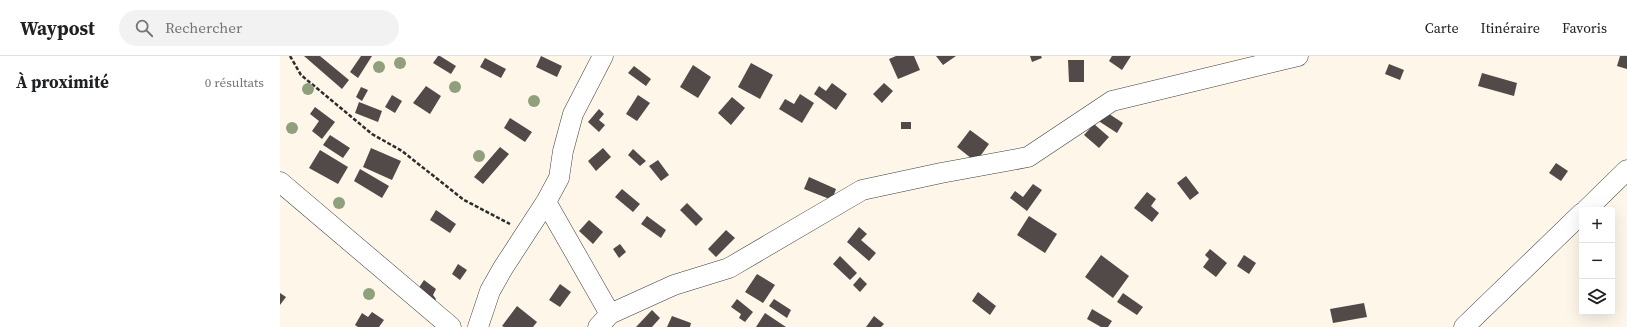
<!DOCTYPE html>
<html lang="fr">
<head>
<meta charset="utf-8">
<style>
	:root { --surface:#fff; --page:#f2f2f2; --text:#202124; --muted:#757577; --line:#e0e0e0 }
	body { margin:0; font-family:"Source Serif 4",serif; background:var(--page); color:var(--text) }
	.controls { position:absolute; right:12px; bottom:12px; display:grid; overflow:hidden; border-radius:4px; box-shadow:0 4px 16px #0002 }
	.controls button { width:36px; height:36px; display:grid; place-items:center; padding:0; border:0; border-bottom:1px solid var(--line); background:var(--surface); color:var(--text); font:20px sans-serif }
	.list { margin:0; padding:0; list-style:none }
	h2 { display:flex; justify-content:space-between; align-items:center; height:52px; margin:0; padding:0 16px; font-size:17px }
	h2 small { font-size:13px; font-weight:400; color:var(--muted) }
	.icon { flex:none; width:22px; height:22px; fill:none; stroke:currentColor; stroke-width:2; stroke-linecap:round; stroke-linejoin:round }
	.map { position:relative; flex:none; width:1347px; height:271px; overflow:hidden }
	header { display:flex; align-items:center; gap:24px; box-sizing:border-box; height:56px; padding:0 20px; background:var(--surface); border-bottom:1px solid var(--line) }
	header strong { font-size:19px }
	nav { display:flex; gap:22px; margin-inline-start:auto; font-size:14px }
	.search { width:280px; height:36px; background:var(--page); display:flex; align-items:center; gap:10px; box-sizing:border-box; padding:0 14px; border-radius:22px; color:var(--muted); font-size:15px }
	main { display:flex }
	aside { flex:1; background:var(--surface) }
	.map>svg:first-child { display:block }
	.building { fill:#514a48 }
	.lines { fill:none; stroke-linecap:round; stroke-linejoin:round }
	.street-casing { stroke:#3d3d3d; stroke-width:21 }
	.path { stroke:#2c2c2c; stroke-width:2.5; stroke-dasharray:4 2; stroke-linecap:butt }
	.street { stroke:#fff; stroke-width:20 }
	.tree { fill:#90a07c }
</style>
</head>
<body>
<header>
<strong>Waypost</strong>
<div class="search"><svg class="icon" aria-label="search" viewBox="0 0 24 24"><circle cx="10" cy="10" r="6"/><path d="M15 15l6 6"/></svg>Rechercher</div>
<nav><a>Carte</a><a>Itinéraire</a><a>Favoris</a></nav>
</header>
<main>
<aside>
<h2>À proximité<small>0 résultats</small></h2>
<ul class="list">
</ul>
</aside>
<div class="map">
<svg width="1347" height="271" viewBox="0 0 1347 271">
	<rect width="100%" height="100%" fill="#fdf6e9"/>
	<!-- building -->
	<path class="building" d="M24,0H40L69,24L62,33Z
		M81,0H92L78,22L70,16Z
		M158,0H160L176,10L171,18L153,7Z
		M261,0L282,10L277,21L256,11Z
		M616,0H634L640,14L618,23L609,3Z
		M656,0H676L663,9Z
		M750,0H761L762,2L752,6Z
		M832,0H851L842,14L829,5Z
		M1340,0H1347V13L1337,10Z
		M205,2L226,13L221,22L200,11Z
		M788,4H804V26H789Z
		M471,7L493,19L480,43L458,31Z
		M1109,8L1124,14L1120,24L1105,18Z
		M413,9L431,21L418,42L400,31Z
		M354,10L371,23L366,30L348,17Z
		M1202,17L1237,27L1234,40L1198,30Z
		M552,27L567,38L556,54L534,38L539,30L546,35Z
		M604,27L613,35L602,47L593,38Z
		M146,30L161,40L150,58L133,47Z
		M81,31L88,34L82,45L76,41Z
		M520,38L534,47L522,67L499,53L505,43L514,48Z
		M112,39L122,45L115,57L105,51Z
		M358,39L370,47L357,65L346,58Z
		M452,41L465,52L451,69L438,57Z
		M79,46L102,55L98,66L75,57Z
		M35,51L55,66L42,83L32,75L39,65L30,58Z
		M319,53L324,58L319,64L325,69L319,76L308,66Z
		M823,54L843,67L837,77L817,64Z
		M230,62L252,76L245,86L224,72Z
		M621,66H631V73H621Z
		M814,68L829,81L819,92L804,79Z
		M690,74L709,88L696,106L677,91Z
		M50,79L70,92L63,102L43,89Z
		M220,91L229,98L203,128L194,121Z
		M91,92L121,105L112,124L83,111Z
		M323,92L331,101L316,115L308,105Z
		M353,93L366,105L360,110L348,99Z
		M40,94L68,111L58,128L29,112Z
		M378,104L389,119L381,125L369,110Z
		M1276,107L1288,115L1281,125L1269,117Z
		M80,113L109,130L102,142L74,125Z
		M906,120L919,137L910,144L897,127Z
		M529,121L556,133L552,144L524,133Z
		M753,128L762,134L747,155L730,142L735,135L743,141Z
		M342,133L360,148L353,156L335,141Z
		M867,136L876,143L871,150L879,157L872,166L854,152Z
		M407,147L423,163L416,170L400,154Z
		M156,154L176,168L170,177L150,164Z
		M367,160L386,174L381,182L361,168Z
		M749,160L777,178L765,197L737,179Z
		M309,164L323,176L313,188L299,175Z
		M579,171L587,178L581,184L596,197L589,205L567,186Z
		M446,174L455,182L436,201L428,193Z
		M340,188L346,196L339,202L333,193Z
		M930,193L947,207L936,221L923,211L929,203L925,199Z
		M821,199L849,220L833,242L805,221Z
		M964,199L976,207L969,218L957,210Z
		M560,200L577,217L570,224L553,208Z
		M178,208L187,214L180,224L172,218Z
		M477,218L495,229L483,247L465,236Z
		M580,221L587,228L580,236L573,229Z
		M144,224L156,233L153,239L156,243L152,248L136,236Z
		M280,228L291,236L280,251L269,244Z
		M698,236L716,250L710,259L692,245Z
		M0,237L6,241L0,249Z
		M843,237L863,251L857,259L837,246Z
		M457,243L473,256L465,266L459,262L461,258L451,251Z
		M494,243L511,254L507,262L489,250Z
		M1084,247L1087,261L1053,267L1050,253Z
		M237,250L257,266L253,271H224L222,270Z
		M812,253L832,265L828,271H821L807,263Z
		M372,254L380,262L372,271H356Z
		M92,256L104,264L99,271H78L75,269L82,257L88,261Z
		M485,257L506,271H476Z
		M392,260L411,267L410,271H387Z
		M594,260L604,268L601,271H586Z"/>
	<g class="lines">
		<defs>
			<path id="street" d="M0,126L171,271
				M266,146L330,258
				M1306,154L1347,114
				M198,271L210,235L223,212L266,146L279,122L283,95L293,58L323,0
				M318,271L330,258L394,229L449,212L582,134L661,117L748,101L832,45L1018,0
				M1184,271L1302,157"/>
		</defs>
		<!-- street casing -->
		<use href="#street" class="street-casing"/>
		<!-- path -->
		<path class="path" d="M10,0L21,19L92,78L122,95L184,144L230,168"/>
		<!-- street -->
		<use href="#street" class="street"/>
	</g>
	<!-- trees -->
	<g class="tree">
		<circle cx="120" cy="7" r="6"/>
		<circle cx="99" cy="11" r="6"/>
		<circle cx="175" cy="31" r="6"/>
		<circle cx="28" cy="33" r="6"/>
		<circle cx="254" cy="45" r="6"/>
		<circle cx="12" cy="72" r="6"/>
		<circle cx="199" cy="100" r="6"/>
		<circle cx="59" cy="147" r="6"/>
		<circle cx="89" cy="238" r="6"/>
	</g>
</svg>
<div class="controls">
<button>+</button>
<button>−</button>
<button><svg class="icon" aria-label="layers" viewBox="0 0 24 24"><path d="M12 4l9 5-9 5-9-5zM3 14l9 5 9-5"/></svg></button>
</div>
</div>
</main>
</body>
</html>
